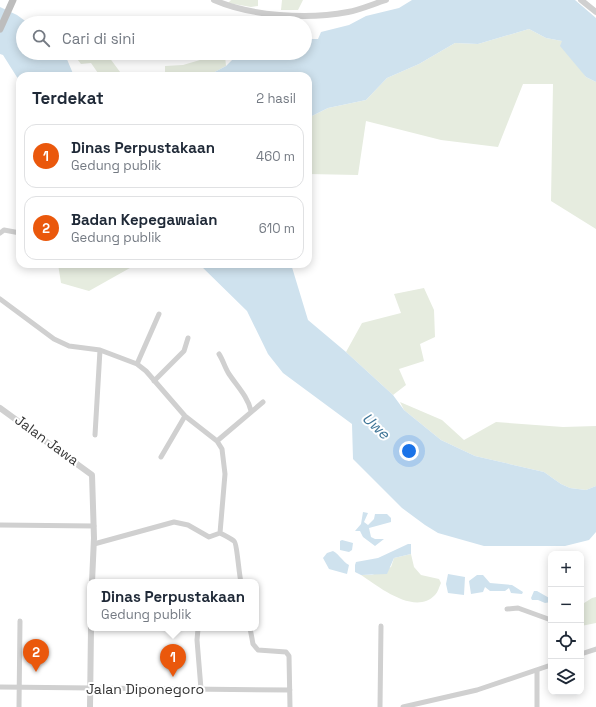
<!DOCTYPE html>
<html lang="id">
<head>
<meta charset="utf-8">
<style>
	:root { --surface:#fff; --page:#f6f6f7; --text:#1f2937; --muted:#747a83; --line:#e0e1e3; --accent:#ea580c }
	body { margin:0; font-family:"Space Grotesk",sans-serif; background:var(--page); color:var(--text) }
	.controls { position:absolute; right:12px; bottom:12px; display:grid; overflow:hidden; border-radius:8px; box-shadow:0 2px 10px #0003 }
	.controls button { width:36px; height:36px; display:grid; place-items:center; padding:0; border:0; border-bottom:1px solid var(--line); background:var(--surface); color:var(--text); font:20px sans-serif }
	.you { position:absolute; left:409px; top:451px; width:14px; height:14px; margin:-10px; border:3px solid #fff; border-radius:50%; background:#1a73e8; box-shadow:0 0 0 6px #1a73e833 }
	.badge { display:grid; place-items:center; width:26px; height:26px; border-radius:50%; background:var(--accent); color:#fff; font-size:13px; font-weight:700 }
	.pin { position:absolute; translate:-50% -33px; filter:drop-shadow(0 1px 2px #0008) }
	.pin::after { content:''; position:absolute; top:21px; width:14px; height:12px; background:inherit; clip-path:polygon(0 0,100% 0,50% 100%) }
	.popup { position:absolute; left:87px; top:579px; width:172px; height:52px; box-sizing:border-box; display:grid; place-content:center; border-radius:8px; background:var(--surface); filter:drop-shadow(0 1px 3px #0005); font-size:13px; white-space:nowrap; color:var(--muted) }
	.popup b { font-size:15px; color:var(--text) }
	.popup::after { content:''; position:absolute; left:50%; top:100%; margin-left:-8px; border:8px solid transparent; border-top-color:var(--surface) }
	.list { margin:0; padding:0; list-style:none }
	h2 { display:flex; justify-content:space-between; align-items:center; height:52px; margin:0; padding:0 16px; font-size:17px }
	h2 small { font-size:13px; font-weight:400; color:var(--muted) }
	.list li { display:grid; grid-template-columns:26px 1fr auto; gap:12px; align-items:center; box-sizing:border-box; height:64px; margin:0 8px 8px; padding:0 8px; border:1px solid var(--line); border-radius:12px }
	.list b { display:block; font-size:15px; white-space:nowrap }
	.list p { margin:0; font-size:13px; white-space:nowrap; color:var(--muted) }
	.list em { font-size:13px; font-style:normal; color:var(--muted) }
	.icon { flex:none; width:22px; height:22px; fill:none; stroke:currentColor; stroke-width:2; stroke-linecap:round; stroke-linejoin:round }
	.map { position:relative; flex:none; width:596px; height:707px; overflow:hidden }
	.search { position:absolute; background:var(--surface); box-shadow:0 2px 10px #0003; left:16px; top:16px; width:296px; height:44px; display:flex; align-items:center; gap:10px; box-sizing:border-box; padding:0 14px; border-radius:22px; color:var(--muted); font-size:15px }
	.panel { position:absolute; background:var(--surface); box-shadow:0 2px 10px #0003; left:16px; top:72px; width:296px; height:196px; border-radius:12px }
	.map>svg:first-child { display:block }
	.green { fill:#e6ecdf }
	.water { fill:#cfe2ee }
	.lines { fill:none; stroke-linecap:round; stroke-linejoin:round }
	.minor { stroke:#d0d0d0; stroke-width:5 }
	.tertiary { stroke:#d0d0d0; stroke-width:6 }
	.secondary { stroke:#bdbdbd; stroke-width:7 }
	.labels { text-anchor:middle; stroke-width:4; stroke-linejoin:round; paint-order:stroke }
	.street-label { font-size:14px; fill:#333; stroke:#fff }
	.water-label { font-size:15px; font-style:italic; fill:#3f7597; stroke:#fff }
</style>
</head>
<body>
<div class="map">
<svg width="596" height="707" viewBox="0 0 596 707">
	<rect width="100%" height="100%" fill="#fff"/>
	<!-- green -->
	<path class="green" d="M231,0H258V6L251,7L228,3Z
		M282,0H303L298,10H281Z
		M529,29L546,38L562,41L586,77L596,82V229L551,201L553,84H523L498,147L441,140L366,121L358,175L308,174V118L328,108L366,100L387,78L419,64L455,43L478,44Z
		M76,53H106L123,76H100L91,63L81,64L74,55Z
		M218,53H228L225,56L226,66L207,76H165V66L183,65L217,55Z
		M58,264H137L89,291L61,283Z
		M424,288L434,310L435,337L420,344L424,361L399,369L406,385L393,395L346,352L362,323L401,313L394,294Z
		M400,402L442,420L464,440L496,422L563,427L596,426V486L586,490L570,488L561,484L544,472L475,456L441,440L404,410Z
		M411,554L414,567L421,575L439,579L441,583C439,587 438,592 435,595C415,616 379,587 361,575H372L391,567L394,558Z
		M596,597V623L581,626V605L592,598Z"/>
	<!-- water -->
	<path class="water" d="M412,0H575L596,18V82L586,77L560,46L562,41L546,38L529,29L478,44L455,43L419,64L387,78L366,100L328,108L308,118V76H207L226,66L239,53H305V39H318L321,32L349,25L366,16L399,8Z
		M0,7L17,15L28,23H23V53H67L66,57L74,76H20V82L3,55L0,54Z
		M199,264H291L308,320L346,352L393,395L404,410L441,440L475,456L544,472L561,484L570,488L586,490L596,486V532L589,540L565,546H484L438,533L425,525L402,508L353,459L352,424L283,373L268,354L247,311Z
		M363,512L368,513L364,522L368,525L374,519L375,514H387L391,518V522L369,528L371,537L375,539H384L375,546L363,537L360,531H355L361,524Z
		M342,540L353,543L352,550L349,552L340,550V541Z
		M408,544H411V554L394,558L387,574L361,575L355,572V565L356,562L378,558Z
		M333,551C340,555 342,561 349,565L347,574L329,569L323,558L327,553Z
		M448,574L465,577L464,595L448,593L446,584Z
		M477,575H483L490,583L512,585L523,592L522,594L511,593L509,588L505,591H490L485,587L483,592L471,594L469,581Z
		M534,591H537L551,599V602L545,603L538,600H532L531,598Z"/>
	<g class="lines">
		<!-- minor -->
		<path class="minor" d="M0,233L4,230L20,233
			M0,299L54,339L69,346L100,350L137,364L146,371L185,416L217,441L222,449L225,474L220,533
			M219,354C223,360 225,368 229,374C237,386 248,397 251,411
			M137,364L159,314
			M154,381L184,351L188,338
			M95,435L100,350
			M217,441L263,402
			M161,457L185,416
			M0,525L94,526
			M220,533C224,535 230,538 234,541C237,543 239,575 241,582
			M94,544L174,522L188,525L209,537L220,533
			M507,609L518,608L551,620
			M250,628L253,644L258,650L286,652L289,656L290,707
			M198,629L197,640L201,689
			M581,654L596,649
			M0,687L290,690
			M19,707L20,621
			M380,707L381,626
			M403,707L477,690L551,665
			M537,707V671"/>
		<!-- tertiary -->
		<path class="tertiary" d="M214,0C251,16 307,20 348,12C360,10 373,4 386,0
			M581,0L596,12
			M0,408L92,475L94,538L92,582
			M90,707L91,628"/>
		<!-- secondary -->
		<path class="secondary" d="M0,29L13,0"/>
	</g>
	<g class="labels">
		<!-- street labels -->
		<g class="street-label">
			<text transform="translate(47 440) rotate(36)" y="5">Jalan Jawa</text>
			<text x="145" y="694">Jalan Diponegoro</text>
		</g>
		<!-- water labels -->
		<g class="water-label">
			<text transform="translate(376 426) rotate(43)" y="5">Uwe</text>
		</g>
	</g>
</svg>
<div class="controls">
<button>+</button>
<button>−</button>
<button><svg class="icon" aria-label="locate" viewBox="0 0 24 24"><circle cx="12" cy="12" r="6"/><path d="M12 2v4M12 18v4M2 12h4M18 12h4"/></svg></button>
<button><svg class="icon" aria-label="layers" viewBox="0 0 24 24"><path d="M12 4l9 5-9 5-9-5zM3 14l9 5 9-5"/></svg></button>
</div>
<div class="you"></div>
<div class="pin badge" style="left:173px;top:677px">1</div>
<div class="popup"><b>Dinas Perpustakaan</b>Gedung publik</div>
<div class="pin badge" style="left:36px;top:672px">2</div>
<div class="search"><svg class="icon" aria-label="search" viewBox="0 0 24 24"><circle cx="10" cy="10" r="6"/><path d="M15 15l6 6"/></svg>Cari di sini</div>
<section class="panel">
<h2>Terdekat<small>2 hasil</small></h2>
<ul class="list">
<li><span class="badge">1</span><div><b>Dinas Perpustakaan</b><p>Gedung publik</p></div><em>460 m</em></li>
<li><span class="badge">2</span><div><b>Badan Kepegawaian</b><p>Gedung publik</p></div><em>610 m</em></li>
</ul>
</section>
</div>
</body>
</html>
